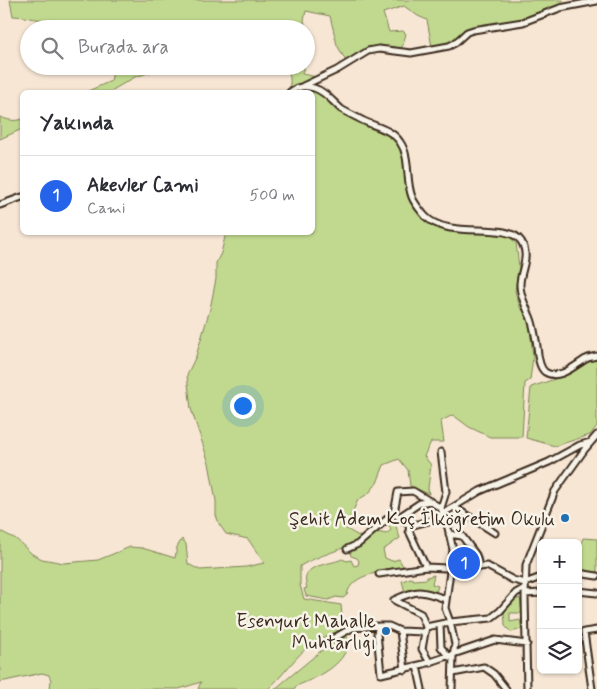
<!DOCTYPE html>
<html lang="tr">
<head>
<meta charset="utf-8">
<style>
	:root { --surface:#fff; --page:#f2f2f3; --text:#2b2b33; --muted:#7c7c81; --line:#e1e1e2; --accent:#2563eb }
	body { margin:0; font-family:Mynerve,sans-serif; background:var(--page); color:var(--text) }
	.controls { position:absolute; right:15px; bottom:15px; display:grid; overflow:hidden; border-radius:8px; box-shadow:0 1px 4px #0004 }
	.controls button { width:45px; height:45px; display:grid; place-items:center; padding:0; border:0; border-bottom:1px solid var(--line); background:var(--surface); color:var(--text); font:25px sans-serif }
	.you { position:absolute; left:242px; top:405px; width:18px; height:18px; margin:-12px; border:4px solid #fff; border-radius:50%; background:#1a73e8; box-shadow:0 0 0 8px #1a73e833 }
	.badge { display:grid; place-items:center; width:32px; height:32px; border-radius:50%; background:var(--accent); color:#fff; font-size:16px; font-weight:700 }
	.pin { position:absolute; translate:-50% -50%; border:2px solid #fff; box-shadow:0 1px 5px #0006 }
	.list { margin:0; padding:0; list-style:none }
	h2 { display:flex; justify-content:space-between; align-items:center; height:65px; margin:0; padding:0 20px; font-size:21px }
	h2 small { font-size:16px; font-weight:400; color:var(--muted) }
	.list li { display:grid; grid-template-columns:32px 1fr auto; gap:15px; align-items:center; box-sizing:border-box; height:80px; padding:0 20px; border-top:1px solid var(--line) }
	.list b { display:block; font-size:19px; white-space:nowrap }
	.list p { margin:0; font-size:16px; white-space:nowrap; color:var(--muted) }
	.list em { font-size:16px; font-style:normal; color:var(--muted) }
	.icon { flex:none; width:28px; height:28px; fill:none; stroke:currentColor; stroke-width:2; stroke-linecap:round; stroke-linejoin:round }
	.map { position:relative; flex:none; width:597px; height:689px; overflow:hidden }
	.search { position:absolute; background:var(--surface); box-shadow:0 1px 4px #0004; left:20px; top:20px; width:295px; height:55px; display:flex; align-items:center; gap:12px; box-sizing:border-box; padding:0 18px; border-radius:28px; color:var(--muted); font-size:19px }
	.panel { position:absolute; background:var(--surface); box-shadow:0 1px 4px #0004; left:20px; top:90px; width:295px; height:145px; border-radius:8px }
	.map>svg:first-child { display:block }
	.green { fill:#c1d98f; stroke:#7e8256 }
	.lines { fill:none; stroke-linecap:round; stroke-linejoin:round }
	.minor-casing { stroke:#3b2a1e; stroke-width:9 }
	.minor { stroke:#f7f3e8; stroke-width:5 }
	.poi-dot { fill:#1f6fb2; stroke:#f7f3e8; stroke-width:2 }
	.labels { text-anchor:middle; stroke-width:5; stroke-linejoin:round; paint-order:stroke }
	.poi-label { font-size:19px; fill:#3b2a1e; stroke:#f7f3e8; text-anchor:end }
</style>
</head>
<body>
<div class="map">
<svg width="597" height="689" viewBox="0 0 597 689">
	<rect width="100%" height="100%" fill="#f7e6d4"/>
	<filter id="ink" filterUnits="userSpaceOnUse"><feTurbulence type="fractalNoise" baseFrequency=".02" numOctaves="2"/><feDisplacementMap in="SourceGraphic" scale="10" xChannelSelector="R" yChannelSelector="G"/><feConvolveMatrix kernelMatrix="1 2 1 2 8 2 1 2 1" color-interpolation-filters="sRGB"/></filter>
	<g filter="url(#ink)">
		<!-- green -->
		<path class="green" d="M10,0H563L564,5L550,9L529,18L472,28L454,41L432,47L427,20L418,16L404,6L383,13L389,32L403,31L406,34L401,50L379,47L347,63L337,45L330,16L306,11L304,20L306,29H260L256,23L237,29H65L64,22C56,20 50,20 43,20C33,19 23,16 13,16Z
			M114,66H156L151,72L135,77L109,92H86L111,81Z
			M283,66H304L302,74L317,77L295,86L288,92C291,83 292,72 283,66Z
			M302,89L316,91L340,111L359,122L392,136L398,144L402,153L409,198L422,217L431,225L466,233L501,234L508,236L516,243L519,267L515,291L520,307L529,318L533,357L530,380L525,383L522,437H490L469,427L453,415L441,421L444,442H431L424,456L431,465L428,488L429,494L410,486L408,470L399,459L384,465L377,483L369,493L358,500L345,528L362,538C343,551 320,554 300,566V585L304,599L341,605L343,627C333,635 322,637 312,644C296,655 283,676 268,689H198L201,682L179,689H50L51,680L49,675L42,673L0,682V531L16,539L32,554L42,559L64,563L98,560L130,547L142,548L175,558L177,547L182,539L186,544L188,564L200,570L246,567L264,563L248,539L226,534L219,524L216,515V501L209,463L191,409L187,375L196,356L210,309L216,279V263L221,253L226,233L312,232V92H294Z
			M0,117C8,120 15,122 22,119V129L0,139Z
			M597,357V426L590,435L555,446L526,438L531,387L564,376L591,358Z
			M393,518L400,538L383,550L385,558L392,561L399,559L404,568C386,572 351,572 347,595L343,598L336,597L328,600L306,596L304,589L307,588C306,585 305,579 306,576C309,564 333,564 342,559L347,561L351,560L354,566L358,565L359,561L357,558L351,556L350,553L363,545L377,532L386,534L391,530L388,523Z
			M583,538L597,539V573L578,571V561Z
			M434,575L432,584L438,586L436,592L423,590L405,592L402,581L411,578L414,580L427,579V577Z
			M520,598L522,613H510V622L520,620L522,629L511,632L505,626L504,610L513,601Z
			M347,636C348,639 349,644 347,648C340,668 314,679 296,686L294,689H275L322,650Z"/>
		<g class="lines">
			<defs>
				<path id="minor" d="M303,86L337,70L368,51L379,49L411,53L449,46L455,43L467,32L473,30L523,22L560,8L597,1
					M290,92C298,86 304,86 314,88C325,91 333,102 341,109C346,112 352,115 358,118C371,126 391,128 400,142C411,158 405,179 412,197C414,203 421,211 425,216C449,241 506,220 521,241C531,257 520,270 520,285C520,296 525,304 529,314C533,321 534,331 536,340C538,348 537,366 545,372C559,381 575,365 586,359C589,357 593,357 597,356
					M0,205L22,197
					M454,507L495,533
					M441,508L446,492L441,452
					M394,513L398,492L413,491L441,508L448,528L453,550L445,608L450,622L455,644L453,656L452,689
					M396,515L410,526
					M399,517L420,503L430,501
					M410,526L432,520L480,491L549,462L580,445L591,442
					M410,526L409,531L426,567
					M449,534L462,536L476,555L479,566
					M347,549L358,544L394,513
					M578,573L597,576
					M379,574L426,567L466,569L487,566L513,580L525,583L541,577
					M578,591L597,593
					M525,594L541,593
					M394,600L421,614L426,627L422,649L430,663
					M394,600C418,589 421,590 445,599
					M440,624L441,647L449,657
					M379,626L377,633L381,674L424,664L495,640L527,644
					M426,627L450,622L491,618L500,611L516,593L525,588
					M400,631L405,670
					M325,643L352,628L379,626H389L400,631L424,632
					M417,666L422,689
					M453,673L484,667L494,674L506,689
					M527,689L525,597L526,565L555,491L585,449L597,435
					M592,689L584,632L597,630"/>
			</defs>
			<!-- minor casing -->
			<use href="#minor" class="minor-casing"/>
			<!-- minor -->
			<use href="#minor" class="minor"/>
		</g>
	</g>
	<!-- markers -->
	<g class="poi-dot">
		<circle cx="565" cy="518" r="5"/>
		<circle cx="386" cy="631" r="5"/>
	</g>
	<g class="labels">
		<!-- poi labels -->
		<g class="poi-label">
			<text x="555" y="525">Şehit Adem Koç İlköğretim Okulu</text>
			<text x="376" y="627">Esenyurt Mahalle<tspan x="376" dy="22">Muhtarlığı</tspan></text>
		</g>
	</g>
</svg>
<div class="controls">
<button>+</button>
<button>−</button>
<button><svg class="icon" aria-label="layers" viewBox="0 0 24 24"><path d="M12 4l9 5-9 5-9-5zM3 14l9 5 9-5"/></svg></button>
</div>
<div class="you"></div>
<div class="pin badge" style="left:464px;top:563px">1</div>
<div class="search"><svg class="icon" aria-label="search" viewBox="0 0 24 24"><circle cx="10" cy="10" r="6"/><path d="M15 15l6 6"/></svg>Burada ara</div>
<section class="panel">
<h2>Yakında<small></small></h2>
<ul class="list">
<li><span class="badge">1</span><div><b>Akevler Cami</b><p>Cami</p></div><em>500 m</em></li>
</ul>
</section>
</div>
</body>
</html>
